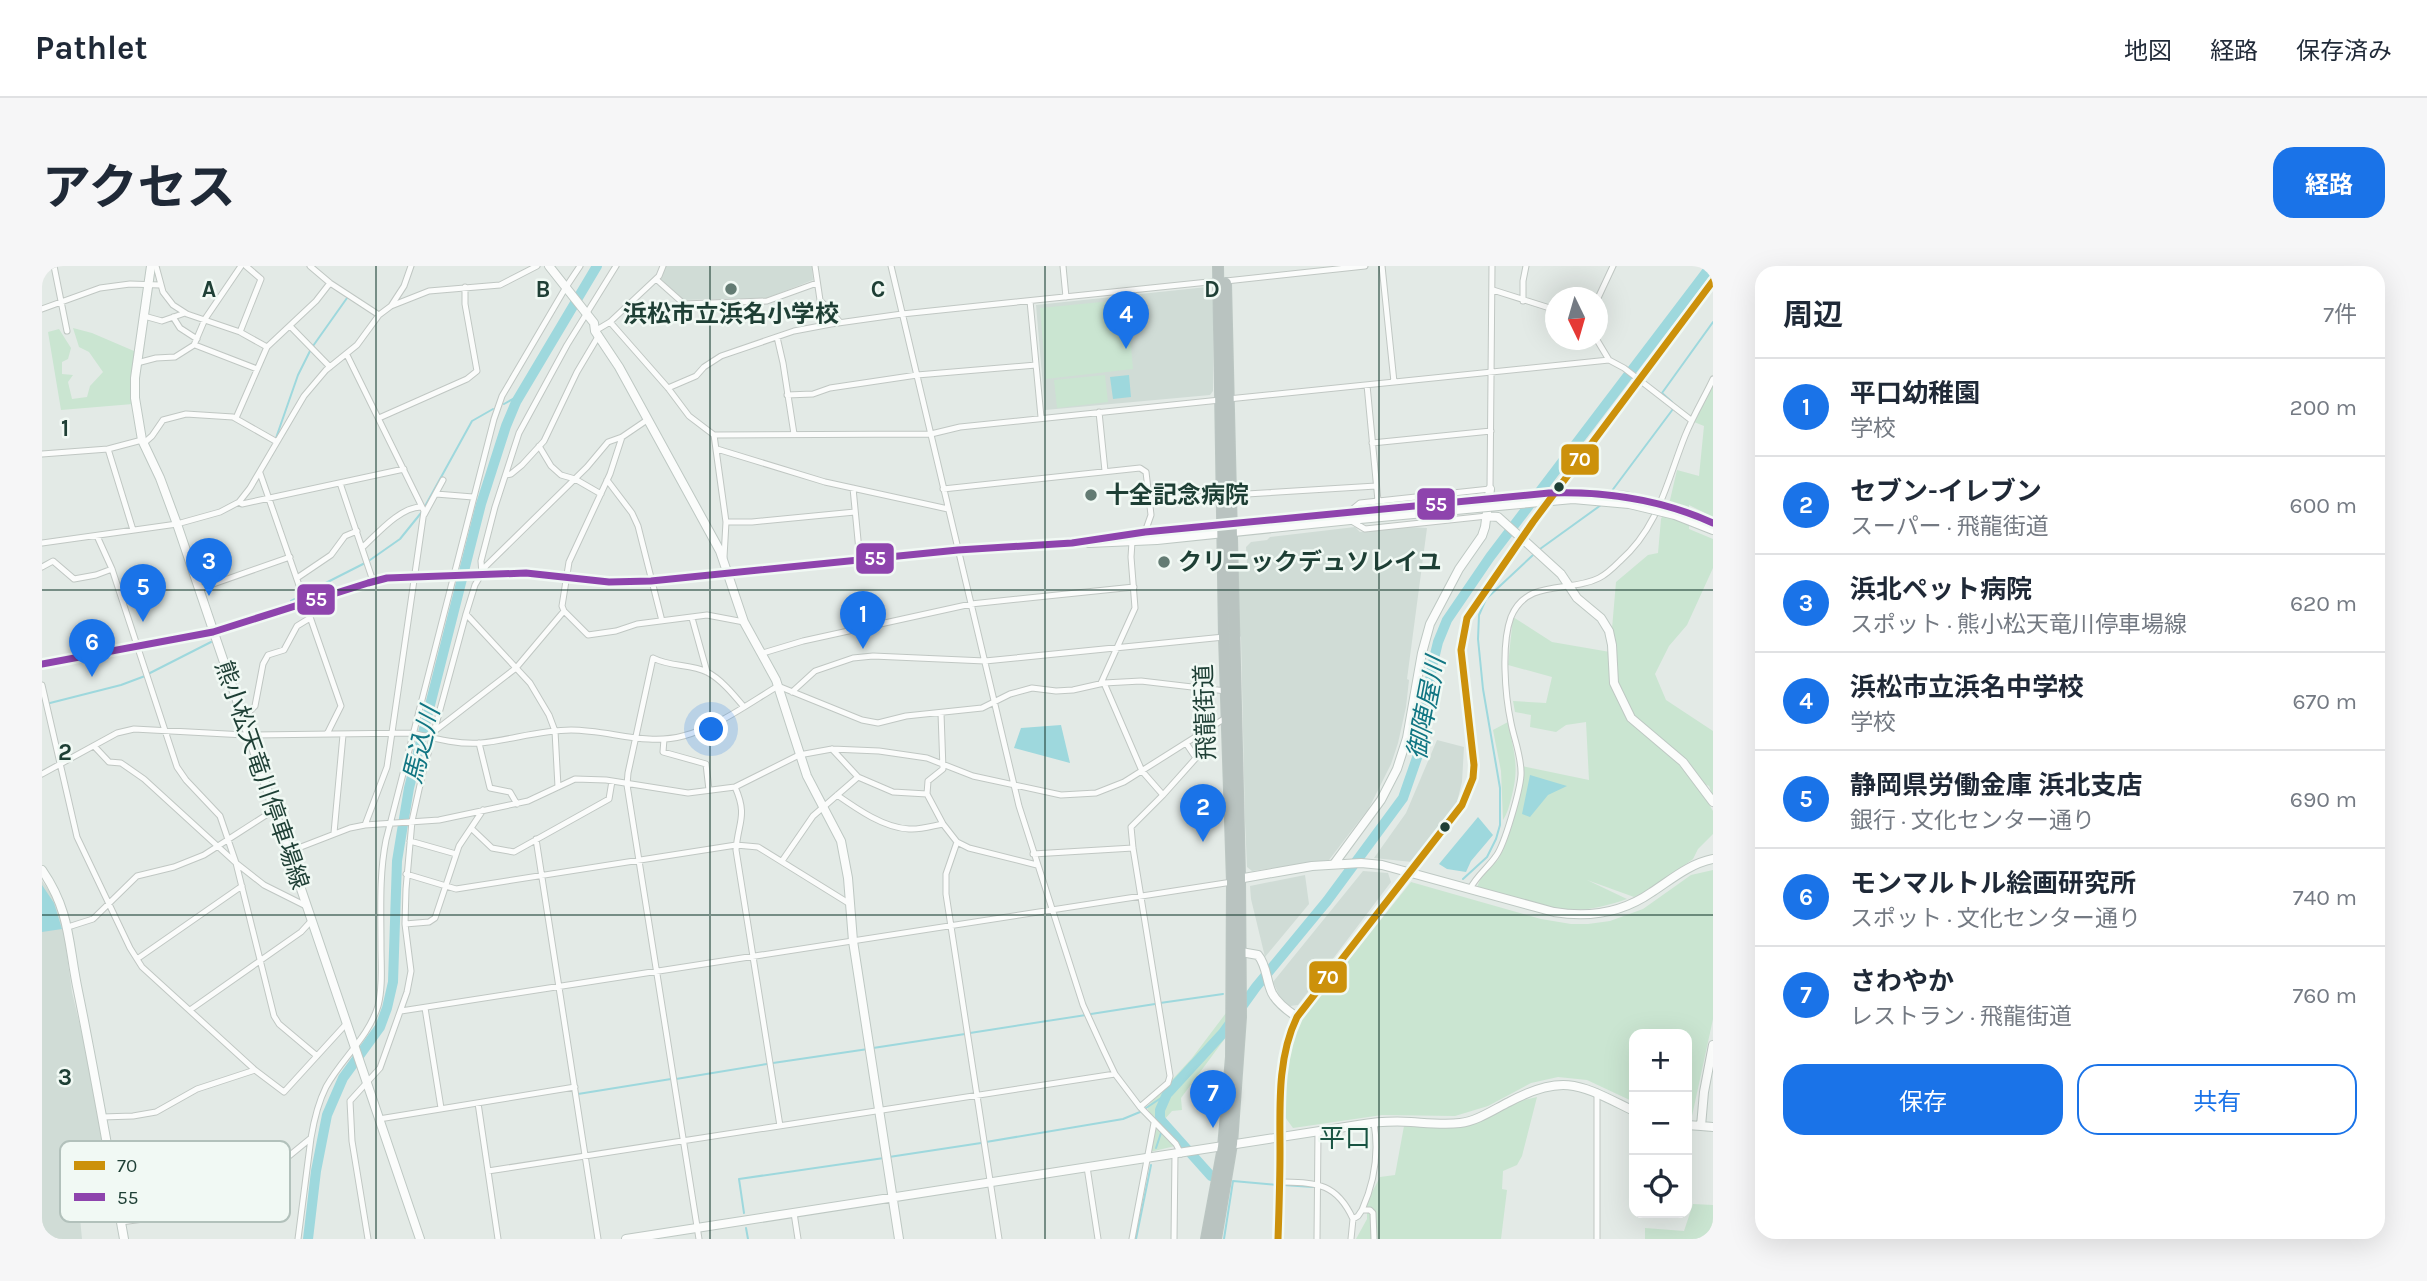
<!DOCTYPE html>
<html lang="ja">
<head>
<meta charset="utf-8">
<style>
	:root { --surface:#fff; --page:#f6f6f7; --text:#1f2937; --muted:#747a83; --line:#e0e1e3; --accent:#1a73e8 }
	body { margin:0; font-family:Karla,"Noto Sans JP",sans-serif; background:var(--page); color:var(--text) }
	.controls { position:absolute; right:21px; bottom:21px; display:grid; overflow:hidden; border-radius:14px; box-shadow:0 7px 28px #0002 }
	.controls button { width:63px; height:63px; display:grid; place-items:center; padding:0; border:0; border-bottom:2px solid var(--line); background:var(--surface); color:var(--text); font:35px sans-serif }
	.compass { position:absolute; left:1503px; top:21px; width:63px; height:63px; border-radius:50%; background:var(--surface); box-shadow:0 7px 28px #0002; rotate:175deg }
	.you { position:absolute; left:670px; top:464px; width:24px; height:24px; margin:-18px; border:5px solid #fff; border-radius:50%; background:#1a73e8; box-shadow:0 0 0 10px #1a73e833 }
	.badge { display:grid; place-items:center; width:46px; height:46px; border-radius:50%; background:var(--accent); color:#fff; font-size:23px; font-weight:700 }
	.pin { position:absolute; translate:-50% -58px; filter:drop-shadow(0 2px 4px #0008) }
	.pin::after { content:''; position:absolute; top:37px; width:24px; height:21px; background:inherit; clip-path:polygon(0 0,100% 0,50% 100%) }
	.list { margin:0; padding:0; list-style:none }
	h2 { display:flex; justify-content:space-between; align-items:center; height:91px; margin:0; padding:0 28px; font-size:30px }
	h2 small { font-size:23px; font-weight:400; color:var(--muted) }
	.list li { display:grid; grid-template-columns:46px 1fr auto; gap:21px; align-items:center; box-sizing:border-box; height:98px; padding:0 28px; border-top:2px solid var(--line) }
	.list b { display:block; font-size:26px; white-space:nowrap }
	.list p { margin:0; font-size:23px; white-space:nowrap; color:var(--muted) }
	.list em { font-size:23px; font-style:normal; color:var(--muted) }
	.actions { display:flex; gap:14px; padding:21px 28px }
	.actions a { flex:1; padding:16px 0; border:2px solid var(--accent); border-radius:21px; text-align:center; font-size:24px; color:var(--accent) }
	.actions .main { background:var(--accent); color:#fff }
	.icon { flex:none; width:38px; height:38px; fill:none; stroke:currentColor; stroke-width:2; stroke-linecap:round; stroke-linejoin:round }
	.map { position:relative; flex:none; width:1671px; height:973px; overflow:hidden; border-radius:21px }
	header { display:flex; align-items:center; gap:42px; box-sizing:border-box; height:98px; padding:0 35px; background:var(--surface); border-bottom:2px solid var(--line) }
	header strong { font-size:33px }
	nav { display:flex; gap:38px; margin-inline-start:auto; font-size:24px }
	.intro { display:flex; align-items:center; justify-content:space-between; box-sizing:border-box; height:168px; padding:0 42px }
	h1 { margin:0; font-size:49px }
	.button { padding:18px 32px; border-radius:21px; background:var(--accent); color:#fff; font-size:24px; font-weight:700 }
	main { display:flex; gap:42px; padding:0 42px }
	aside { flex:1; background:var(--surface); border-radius:21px; box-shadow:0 7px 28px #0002 }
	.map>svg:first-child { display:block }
	.built { fill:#d0dcd6 }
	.green { fill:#cae5d1 }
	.water { fill:#9ed8dd }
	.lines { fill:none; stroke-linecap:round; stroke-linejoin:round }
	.stream { stroke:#9ed8dd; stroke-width:2 }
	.river { stroke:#9ed8dd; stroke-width:10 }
	.street-casing { stroke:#c0c7c3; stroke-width:7 }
	.secondary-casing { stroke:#bec8c3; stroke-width:10 }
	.highway-casing { stroke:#bbc6c2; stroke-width:12 }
	.street { stroke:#fbfcfb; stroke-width:5 }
	.secondary { stroke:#fbfcfb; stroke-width:8 }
	.highway { stroke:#b9c3c0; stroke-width:10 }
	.secondary-bridge-casing { stroke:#bec8c3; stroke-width:10; stroke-linecap:butt }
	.secondary-bridge { stroke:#fbfcfb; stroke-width:8 }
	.bus-1-casing { stroke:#f1f9f4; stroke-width:12 }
	.bus-2-casing { stroke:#f1f9f4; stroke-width:12 }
	.bus-1 { stroke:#cc910b; stroke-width:7 }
	.bus-2 { stroke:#8e44ad; stroke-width:7 }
	.grid { fill:none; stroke:#1e3f35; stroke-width:2; stroke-opacity:0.55 }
	.poi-dot { fill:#637b73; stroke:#f1f9f4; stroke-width:2.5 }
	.bus-dot { fill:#1e3f35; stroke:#f1f9f4; stroke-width:2.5 }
	.labels { text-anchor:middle; stroke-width:5; stroke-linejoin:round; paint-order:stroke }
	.poi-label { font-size:24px; font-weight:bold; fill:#1e3f35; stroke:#f1f9f4; text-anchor:start }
	.street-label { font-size:24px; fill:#1e3f35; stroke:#f1f9f4 }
	.water-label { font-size:26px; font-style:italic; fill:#117683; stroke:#f1f9f4 }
	.neighbourhood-label { font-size:26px; fill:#185442; stroke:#f1f9f4 }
	.key { fill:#f1f9f4; stroke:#b2c1bb; stroke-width:2 }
	.key-label { font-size:19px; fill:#1e3f35 }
	.grid-label { font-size:23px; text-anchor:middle; font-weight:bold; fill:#1e3f35; stroke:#f1f9f4; stroke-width:5; stroke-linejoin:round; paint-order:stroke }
	.line-badge { stroke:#f1f9f4; stroke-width:2.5 }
	.badge-label { font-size:19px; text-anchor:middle; font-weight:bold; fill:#fff }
</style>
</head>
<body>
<header>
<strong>Pathlet</strong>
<nav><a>地図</a><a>経路</a><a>保存済み</a></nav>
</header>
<div class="intro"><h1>アクセス</h1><a class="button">経路</a></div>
<main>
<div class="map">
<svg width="1671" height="973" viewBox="0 0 1671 973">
	<rect width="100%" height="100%" fill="#e3eae6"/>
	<!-- built -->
	<path class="built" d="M624,0H770L771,14L725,32L641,34L619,13Z
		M1165,21L1171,27V125L1168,129L1003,144L994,39Z
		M1313,261L1318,266L1367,261L1385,262L1365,413L1367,414L1364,441L1356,477L1349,498L1327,542L1287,594L1210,605L1205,601L1203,555L1199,371L1196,368L1195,300H1202L1205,297L1204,281L1209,276L1225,274L1228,271Z
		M1395,474L1422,481L1420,516L1414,540L1370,596L1332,592L1364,547Z
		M1321,605L1346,607L1349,616L1256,739L1248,740L1238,731L1231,716Z
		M1263,609L1267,638L1223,691L1209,633L1208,620Z
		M0,615L11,630L20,653L30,726L47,798L72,947L38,952L40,973H0Z"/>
	<!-- green -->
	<path class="green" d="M1080,34L1085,37L1091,103L1004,113L998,42Z
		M31,62L50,67L92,85L91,138L19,144L6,66L17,63L29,82L26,93L20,96V108L31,109L26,116L30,133L45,131L48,120L61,106L47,86L37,81Z
		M1063,109L1066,136L1015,142L1012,114Z
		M1671,117V251L1647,239V263L1671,273V302L1645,359L1627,380L1613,408L1624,434L1671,465V530L1667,520L1652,513L1671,545V568L1656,583L1651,593L1607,624L1592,631L1545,614L1585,633C1568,639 1549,644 1531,644C1504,645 1462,629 1435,621L1441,607L1456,594L1464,577L1472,549L1480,500L1547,514L1544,456L1524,459L1514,466L1488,461L1489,449L1473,446L1471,435L1504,437L1510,411L1466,399L1471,351L1510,376L1568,386L1574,316L1606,289L1616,287L1619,253L1628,234L1635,204L1657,210L1662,160L1652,156Z
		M1466,456C1472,488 1478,500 1469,533C1467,541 1465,548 1461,554L1459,505L1451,464Z
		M1671,604V753L1650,850L1645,853V768H1592V836L1545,814L1516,811L1489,817L1446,840L1413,850L1340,849L1251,862L1243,851L1245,794L1254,760L1369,616L1499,653L1529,658H1546L1568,655L1601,643L1649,609Z
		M1184,747V771L1139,832L1140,844L1130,845L1122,854L1133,880L1108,886L1112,857L1105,841L1150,792Z
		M1495,831L1480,890L1475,899L1461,905L1460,923L1465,924L1459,973H1314L1325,953V936L1338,911L1353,909L1362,860L1422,861L1473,836Z
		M1651,938L1671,939V973H1603V962L1642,965Z"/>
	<!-- water -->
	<path class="water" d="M1087,109L1089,131L1071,133L1068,111Z
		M1019,459L1028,497L972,482L979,462Z
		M1488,509L1525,520L1506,529L1488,551L1480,548Z
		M1436,551L1451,569L1429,595L1424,606L1405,603L1397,598Z
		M0,619L12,637L20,663L0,666Z"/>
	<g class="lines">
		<!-- stream -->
		<path class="stream" d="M271,80L305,32
			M1630,136L1620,127L1671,56
			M462,138L478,129
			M234,172L256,109L268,85
			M1569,226L1631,143
			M382,242L430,155L451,143
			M1498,283L1559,239
			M328,294L358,273L379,247
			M262,328L323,297
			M249,335L257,331
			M108,407L169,376
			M8,437L79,419L103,410
			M1421,613L1445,591L1454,573L1458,559V522L1441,423L1436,373L1437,349L1444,333L1491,289
			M1118,737L1181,728
			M1049,748L1113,738
			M928,767L1044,749
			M831,782L923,768
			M731,797L826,783
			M634,813L725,798
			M536,828L629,813
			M944,876L1081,853L1098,846L1125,828
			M1114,882L1119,867
			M847,891L939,877
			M1241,919L1271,921
			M702,947L697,913L842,892
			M704,962L706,973
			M1094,973L1109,899
			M1182,973L1191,915L1235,919"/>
		<!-- river -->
		<path class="river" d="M1169,910L1118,853V844L1125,828L1181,767L1214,721L1285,635L1361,532L1377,486L1390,401L1396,376L1405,354L1448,291L1669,0
			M266,973L274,905L285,849L301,812L338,761L345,742L351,716L355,595L367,522L439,238L464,160L474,136L555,0"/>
		<defs>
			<path id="street" d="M12,0L25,65
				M114,0L121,26L131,39L145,48L198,66L225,81
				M268,0L288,17L337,49
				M773,0L778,34L798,56
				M849,0L977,540L1041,739L1062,785L1073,808L1098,841L1134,878L1139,888
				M1021,0L1024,31
				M1340,0L1352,116
				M614,13L642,38L725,35L775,17
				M1184,15L1323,0
				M1451,24L1514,44
				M1556,32L1571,0
				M988,35L999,151
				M1481,35V15L1484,0
				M349,40L362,20L369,0
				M0,43L58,22L88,18L118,19
				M102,50L120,55L143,47
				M131,51L138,62L155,73
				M568,56L626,122L647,150L672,169L889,168L918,161L1178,134
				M248,60L288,101
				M553,65L568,56L617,10L621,0
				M198,66L219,13L204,0
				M735,71L741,97L752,168
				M1555,74L1567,94
				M153,79L215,103
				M305,89L382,245L345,501L323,559
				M95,97L114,92L133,91L152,79L163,53L199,0
				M1325,119L1336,235
				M626,122L654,110L662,101L679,90L752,65L789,58L860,48L1176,15
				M745,129L771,128L788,122L875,109L994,99
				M1186,133L1567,94L1582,102L1649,154
				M1057,146L1063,205
				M194,152L225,81L274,35L288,17
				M337,152L425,113L435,105L423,38V21
				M605,154L580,171L568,208L527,296L520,340L522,345L546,369L574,365L595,358L665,349L702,356
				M672,169L684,256L682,291
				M102,177L110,170L121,154L144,148L191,151L235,176
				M1330,177L1449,165
				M497,180L509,200L519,209L533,213L559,228
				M66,183L91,264
				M675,183L783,216L906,243
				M0,188L66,183L100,174
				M218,207L299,440L285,468
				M464,209L469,208L480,199L502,175L535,106L557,69
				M565,214L590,247L596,260L620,355
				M298,217L331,315
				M811,222L818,295
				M901,223L1098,202L1104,206L1109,249L1103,266
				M394,228L431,231
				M1188,229L1334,220
				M1108,233L1180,230
				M197,236L200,238L362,203
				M1307,246L1318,237L1448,223L1450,0
				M382,249L401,214
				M1308,254L1323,263L1445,250
				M684,256H710L813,246
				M55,270L70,303L135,501L144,514L178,550L194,597L232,750L237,758L275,790
				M0,277L135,258L178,246L197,236L208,222L262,130L284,104L315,79L337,49L349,40L387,25L458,19L495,0
				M321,281C335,268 359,240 380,241
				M0,301L11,295L32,313L54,309L70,303
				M440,308L439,295L453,241L477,167L525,79L574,0
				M255,312L289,289L303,270L315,265
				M157,323L248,291
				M424,348L488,417L507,449L513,465L516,521
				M650,352L665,406
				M721,387L761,375L929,338L1092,321
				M1059,417L1093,342L1089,291L1090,276
				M1062,417L1100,505L1121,529
				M0,419L35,571L88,682L100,701L213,804L242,826L305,757
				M750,426L773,405L811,392L831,390L943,395L1182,371
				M899,447L901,503L886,515L885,528L901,558L915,576L927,582L995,599
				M201,452L213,440L221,398L226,389L242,384L255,360L268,352
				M394,464L474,402L522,345
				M622,473L621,486L664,498L667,524
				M437,477L448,522L468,526L475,538
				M52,480L67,496L79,497L102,513L194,597L222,619L264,640
				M790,483L816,511L851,526L885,528
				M0,508L75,467L92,463L203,469L370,467C391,472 417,479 439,477C469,474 498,464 529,464C567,464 604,480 641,470C675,461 706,438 736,420L820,454L836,457L864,450L940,442L968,428L990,422L1014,425L1031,424L1062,417L1099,415L1184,425
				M693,521C706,550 696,556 694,584L738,860
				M795,529C815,543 842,562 867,563C878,564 890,560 901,558
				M430,563L450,582L472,586L567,533L570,515
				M292,567L301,469
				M494,573L556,973
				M368,575L414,588
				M915,576L904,608V628L957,973
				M246,586L308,562L323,559L397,554L486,535L533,513L564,514L646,527L693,521L757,489L790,483L837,485L885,492L931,510L1019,529L1054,527L1082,516L1185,451
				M991,588L1091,582
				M740,595L771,550L816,511
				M364,608L414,623L694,579L716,581L808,638
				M1428,623C1435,609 1446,602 1454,590C1463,578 1478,524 1479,509C1480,492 1472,473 1469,457C1463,429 1459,378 1469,351C1485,312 1528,327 1557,312C1565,308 1572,301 1578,295C1617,261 1625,215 1643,170C1651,150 1662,132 1671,113
				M363,658L387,656L393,652L417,580L441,544
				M26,661L51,653L95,610L132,601L162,589L232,544
				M95,693L200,620
				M383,742L399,842
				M148,744L259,666L270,654
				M359,745L1190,616
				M1555,826V973
				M436,837L456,973
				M1098,841L1126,817L1128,810L1091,582L1089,561L1121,529L1154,492L1144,477
				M60,851L91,850L114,846L155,823L213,804
				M337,853L533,821
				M269,872C272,854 276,837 284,821C300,792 326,772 336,740C341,721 339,700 339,681C339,645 337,609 344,574L452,153L460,130L524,21L538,0
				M1045,901L1056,973
				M446,905L1073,808
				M1238,916C1274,917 1294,916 1311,953
				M1320,944C1332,917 1337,886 1332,857
				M752,947L756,973
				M79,956L146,947L202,921L225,908L269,872L256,973
				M326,973L310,875L308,835L338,802L365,726L369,705L363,658L364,623L370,555L380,510L424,348L433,319L444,300L545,201L566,176L580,171
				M657,973L585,519L586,507L611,392C628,401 649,398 665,406C679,413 692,429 702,441
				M1090,973L1112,857
				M1132,973L1133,888
				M1275,973L1276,865
				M1309,973L1311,953L1316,950L1320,944H1328L1331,947L1332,973"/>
			<path id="secondary" d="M109,0L93,112V132L100,174L118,212L135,258L378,973
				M507,0L552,57L553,65L577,101L678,285L702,356L734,414L765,510L799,575L806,612L811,675L857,973
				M1634,242L1671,257
				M1633,249L1671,264
				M1445,250L1456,251L1485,277L1519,308L1535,332L1559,352L1567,365L1570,379L1572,417L1589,452L1641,496L1671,536
				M1047,277L1115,274L1318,253
				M0,398L171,366L326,317L345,312L484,307L567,316L609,315L916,284L1030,277L1103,266L1316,245
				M1292,598L1339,534L1355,503L1365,472L1380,387L1388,358L1417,303L1440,270L1443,261L1448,223
				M0,604C29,646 26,678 36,725C53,808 67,890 82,973
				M1196,613L1270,600L1319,597L1340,599L1512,646C1547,652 1580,647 1610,626C1630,613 1647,598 1671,593
				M1199,686L1216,689C1225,700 1224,714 1230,727C1235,737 1246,745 1255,751
				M1671,779L1662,826L1659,860L1671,861
				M1645,859L1659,860
				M584,973L1316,859C1333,856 1351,855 1369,856C1385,857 1402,859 1418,857C1435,855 1451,844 1467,836C1523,806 1540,820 1592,845
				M1236,973C1237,944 1238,915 1238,885C1238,841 1235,792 1255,751L1420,539L1431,512L1432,499L1419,384L1425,352L1491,256L1671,15"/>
			<path id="highway" d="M1164,973L1181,881L1189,791L1190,616L1182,371L1176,0
				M1174,973L1190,878L1199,751L1198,611L1184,17"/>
		</defs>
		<!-- street casing -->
		<use href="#street" class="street-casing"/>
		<!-- secondary casing -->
		<use href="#secondary" class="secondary-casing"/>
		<!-- highway casing -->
		<use href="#highway" class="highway-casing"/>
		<!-- street -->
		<use href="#street" class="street"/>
		<!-- secondary -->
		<use href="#secondary" class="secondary"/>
		<!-- highway -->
		<use href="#highway" class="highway"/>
		<defs>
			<path id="secondary-bridge" d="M1316,245L1527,226L1584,230L1634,242
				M1318,253L1531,233L1587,238L1633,249"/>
		</defs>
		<!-- secondary-bridge casing -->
		<use href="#secondary-bridge" class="secondary-bridge-casing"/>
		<!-- secondary-bridge -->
		<use href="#secondary-bridge" class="secondary-bridge"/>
		<defs>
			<path id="bus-1" d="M1236,973C1237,944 1238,915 1238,885C1238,841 1235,792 1255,751L1420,539L1431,512L1432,499L1419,384L1425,352L1491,256L1671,15"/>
			<path id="bus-2" d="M0,398L171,366L326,317L345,312L484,307L567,316L609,315L916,284L1030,277L1103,266L1507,227C1565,225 1618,233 1671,257"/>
		</defs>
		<!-- bus-1 casing -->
		<use href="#bus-1" class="bus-1-casing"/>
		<!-- bus-2 casing -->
		<use href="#bus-2" class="bus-2-casing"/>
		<!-- bus-1 -->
		<use href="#bus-1" class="bus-1"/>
		<!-- bus-2 -->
		<use href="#bus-2" class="bus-2"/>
	</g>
	<!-- grid -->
	<path class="grid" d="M334,0V973M668,0V973M1003,0V973M1337,0V973M0,324H1671M0,649H1671"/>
	<!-- markers -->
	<g class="poi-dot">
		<circle cx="689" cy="23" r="7"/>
		<circle cx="1049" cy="229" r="7"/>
		<circle cx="1122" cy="296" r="7"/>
	</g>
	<g class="bus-dot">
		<circle cx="1517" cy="221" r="6"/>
		<circle cx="1403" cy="561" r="6"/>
	</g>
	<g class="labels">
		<!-- poi labels -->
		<g class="poi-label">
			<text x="689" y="56" text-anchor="middle">浜松市立浜名小学校</text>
			<text x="1063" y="237">十全記念病院</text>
			<text x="1136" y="304">クリニックデュソレイユ</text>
		</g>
		<!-- street labels -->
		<g class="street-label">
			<text transform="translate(1163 446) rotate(-92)" y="8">飛龍街道</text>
			<text transform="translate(220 509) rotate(71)" y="8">熊小松天竜川停車場線</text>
		</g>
		<!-- water labels -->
		<g class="water-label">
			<text transform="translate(1384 442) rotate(-79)" y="9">御陣屋川</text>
			<text transform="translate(379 479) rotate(-76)" y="9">馬込川</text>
		</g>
		<!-- neighbourhood labels -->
		<g class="neighbourhood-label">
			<text x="1303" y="881">平口</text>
		</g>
	</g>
	<!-- legend -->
	<rect x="18" y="875" width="230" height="81" rx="10" class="key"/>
	<rect x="32" y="895" width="31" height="9" fill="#cc910b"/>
	<rect x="32" y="927" width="31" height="8" fill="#8e44ad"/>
	<g class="key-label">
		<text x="75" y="906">70</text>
		<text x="75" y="938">55</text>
	</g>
	<g class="grid-label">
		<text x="167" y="31">A</text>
		<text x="501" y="31">B</text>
		<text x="836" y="31">C</text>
		<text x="1170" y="31">D</text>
		<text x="23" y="170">1</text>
		<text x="23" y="494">2</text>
		<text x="23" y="819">3</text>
	</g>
	<g class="line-badge">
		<rect x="1518" y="177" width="40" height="33" rx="7" fill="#cc910b"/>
		<rect x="1374" y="221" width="40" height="34" rx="7" fill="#8e44ad"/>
		<rect x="813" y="276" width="40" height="33" rx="7" fill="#8e44ad"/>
		<rect x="254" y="317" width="40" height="33" rx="7" fill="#8e44ad"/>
		<rect x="1266" y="694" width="40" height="34" rx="7" fill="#cc910b"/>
	</g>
	<g class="badge-label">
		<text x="1538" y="200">70</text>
		<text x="1394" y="245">55</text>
		<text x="833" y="299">55</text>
		<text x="274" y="340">55</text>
		<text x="1286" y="718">70</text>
	</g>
</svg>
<div class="controls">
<button>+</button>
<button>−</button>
<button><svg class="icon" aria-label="locate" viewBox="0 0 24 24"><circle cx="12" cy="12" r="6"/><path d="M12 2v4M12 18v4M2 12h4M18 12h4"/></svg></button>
</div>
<svg class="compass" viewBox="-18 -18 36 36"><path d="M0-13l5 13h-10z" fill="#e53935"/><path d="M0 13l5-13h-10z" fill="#747a83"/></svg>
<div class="you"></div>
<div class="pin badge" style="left:821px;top:383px">1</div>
<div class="pin badge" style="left:1161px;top:576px">2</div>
<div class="pin badge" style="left:167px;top:330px">3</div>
<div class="pin badge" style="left:1084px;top:83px">4</div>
<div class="pin badge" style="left:101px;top:356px">5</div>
<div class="pin badge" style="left:50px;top:411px">6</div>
<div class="pin badge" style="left:1171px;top:862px">7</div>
</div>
<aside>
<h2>周辺<small>7件</small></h2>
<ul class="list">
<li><span class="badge">1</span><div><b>平口幼稚園</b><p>学校</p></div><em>200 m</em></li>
<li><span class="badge">2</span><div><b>セブン-イレブン</b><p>スーパー · 飛龍街道</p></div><em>600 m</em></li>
<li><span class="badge">3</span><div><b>浜北ペット病院</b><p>スポット · 熊小松天竜川停車場線</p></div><em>620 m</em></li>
<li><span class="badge">4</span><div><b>浜松市立浜名中学校</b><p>学校</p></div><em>670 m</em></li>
<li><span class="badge">5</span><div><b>静岡県労働金庫 浜北支店</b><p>銀行 · 文化センター通り</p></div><em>690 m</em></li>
<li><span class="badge">6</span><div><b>モンマルトル絵画研究所</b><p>スポット · 文化センター通り</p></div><em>740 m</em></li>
<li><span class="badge">7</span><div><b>さわやか</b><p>レストラン · 飛龍街道</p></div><em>760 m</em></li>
</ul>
<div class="actions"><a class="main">保存</a><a>共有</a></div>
</aside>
</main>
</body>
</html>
